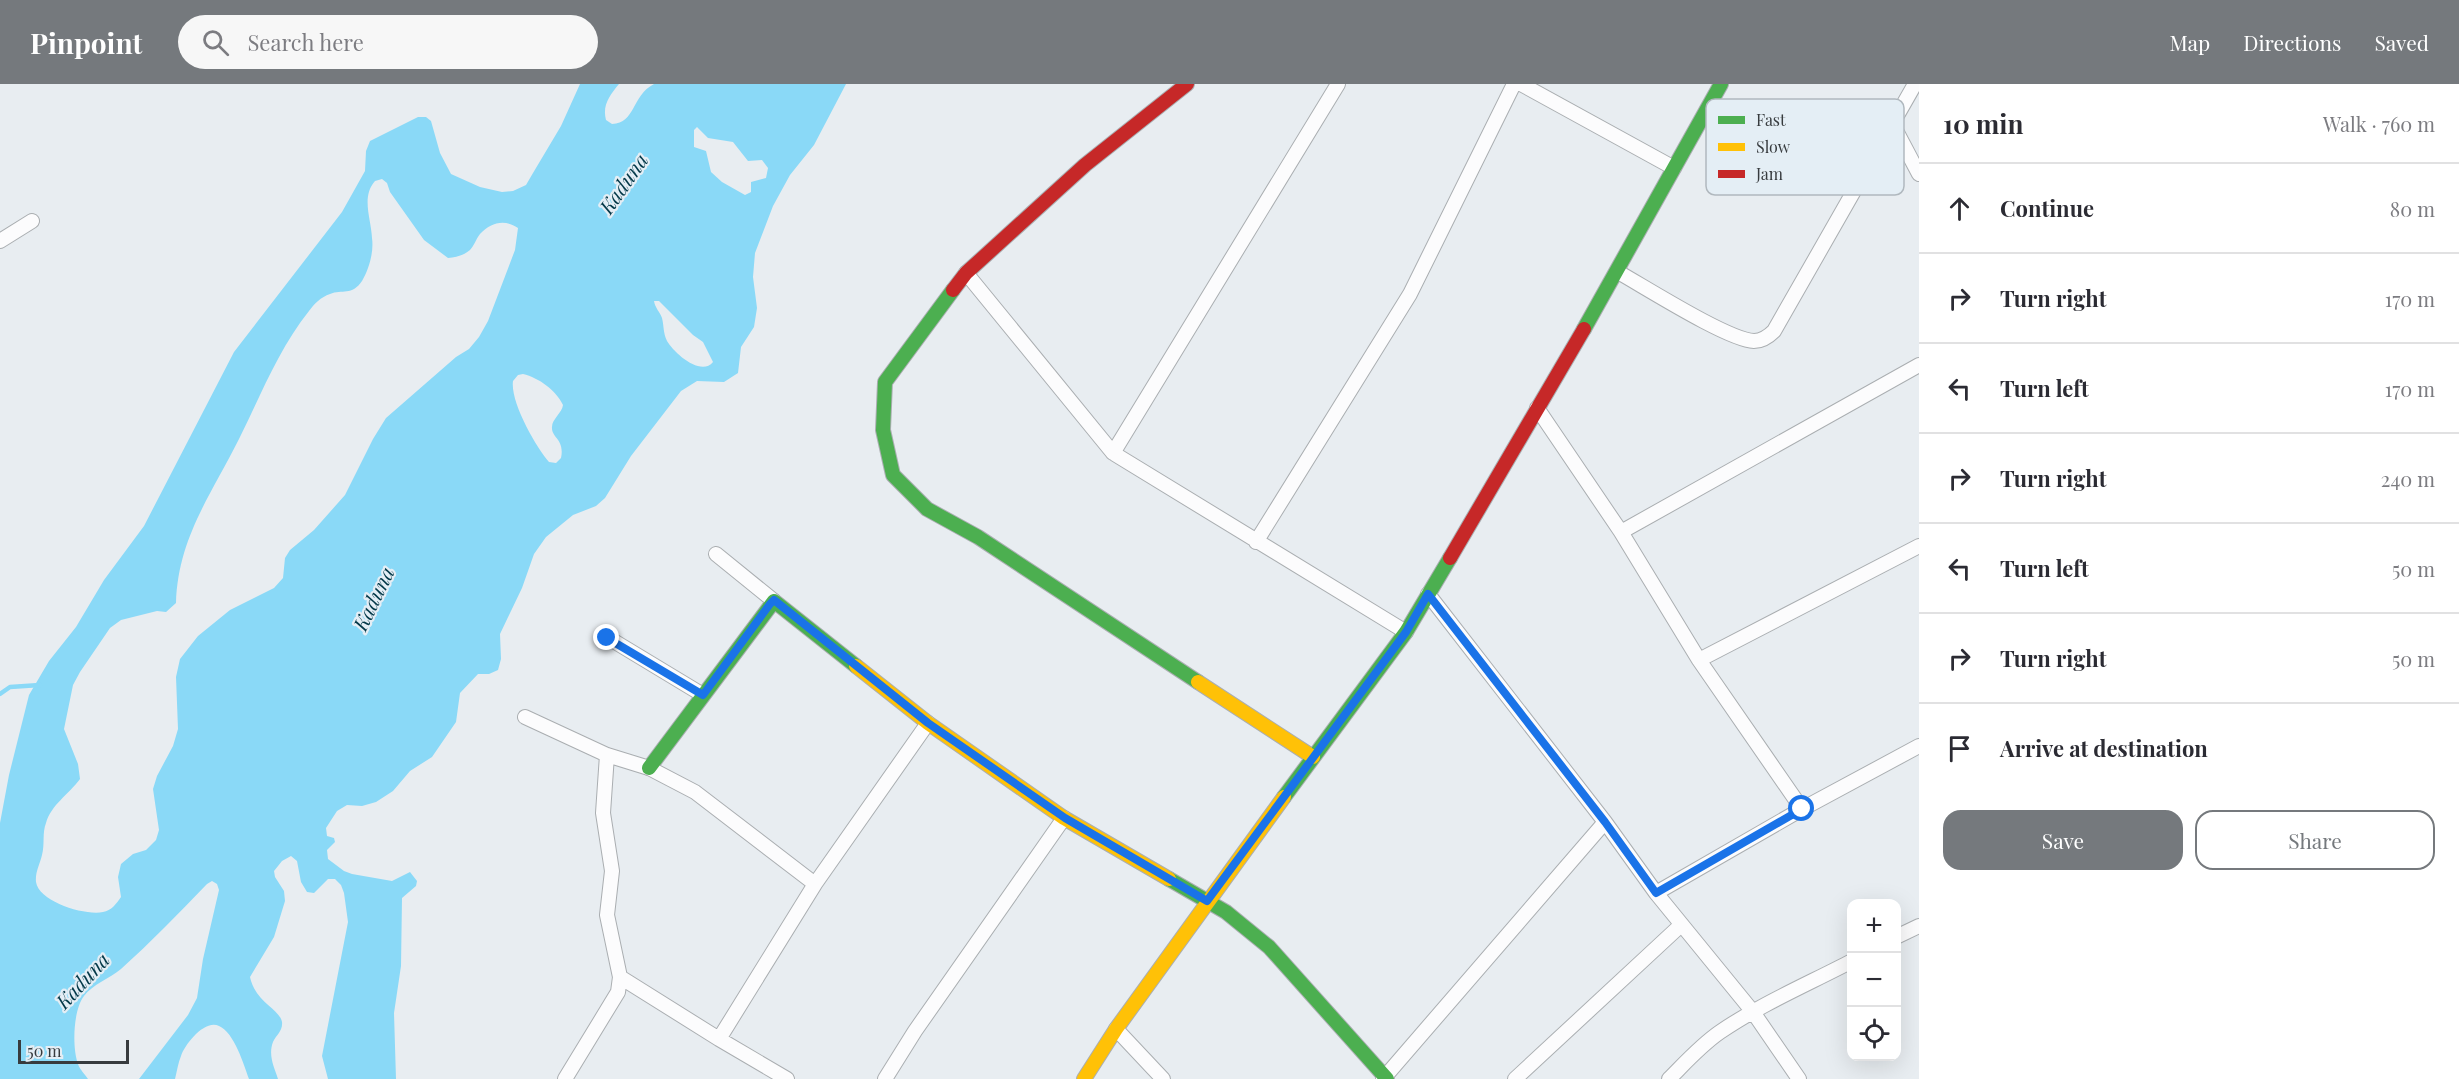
<!DOCTYPE html>
<html lang="en">
<head>
<meta charset="utf-8">
<style>
	:root { --surface:#fff; --page:#f7f7f7; --text:#2b2b33; --muted:#7c7c81; --line:#e1e1e2; --accent:#75797d }
	body { margin:0; font-family:"Playfair Display",serif; background:var(--page); color:var(--text) }
	.controls { position:absolute; right:18px; bottom:18px; display:grid; overflow:hidden; border-radius:12px; box-shadow:0 6px 24px #0002 }
	.controls button { width:54px; height:54px; display:grid; place-items:center; padding:0; border:0; border-bottom:2px solid var(--line); background:var(--surface); color:var(--text); font:30px sans-serif }
	.scale { position:absolute; left:18px; bottom:15px; width:111px; box-sizing:border-box; padding-left:6px; border:3px solid #373b3e; border-top:0; font-size:16px; line-height:21px; white-space:nowrap; color:#373b3e; -webkit-text-stroke:4px #e4eef5; paint-order:stroke }
	.stop { position:absolute; width:18px; height:18px; margin:-14px; border:4px solid #1a73e8; border-radius:50%; background:#fff }
	.stop.end { background:#1a73e8; border-color:#fff; box-shadow:0 2px 6px #0008 }
	.list { margin:0; padding:0; list-style:none }
	h2 { display:flex; justify-content:space-between; align-items:center; height:78px; margin:0; padding:0 24px; font-size:26px }
	h2 small { font-size:20px; font-weight:400; color:var(--muted) }
	.list li { display:grid; grid-template-columns:39px 1fr auto; gap:18px; align-items:center; box-sizing:border-box; height:90px; padding:0 24px; border-top:2px solid var(--line) }
	.list b { display:block; font-size:22px; white-space:nowrap }
	.list em { font-size:20px; font-style:normal; color:var(--muted) }
	.actions { display:flex; gap:12px; padding:18px 24px }
	.actions a { flex:1; padding:14px 0; border:2px solid var(--accent); border-radius:18px; text-align:center; font-size:21px; color:var(--accent) }
	.actions .main { background:var(--accent); color:#fff }
	.icon { flex:none; width:33px; height:33px; fill:none; stroke:currentColor; stroke-width:2; stroke-linecap:round; stroke-linejoin:round }
	.map { position:relative; flex:none; width:1919px; height:995px; overflow:hidden }
	header { display:flex; align-items:center; gap:36px; box-sizing:border-box; height:84px; padding:0 30px; background:var(--accent); color:#fff }
	header strong { font-size:28px }
	nav { display:flex; gap:33px; margin-inline-start:auto; font-size:21px }
	.search { width:420px; height:54px; background:var(--page); display:flex; align-items:center; gap:15px; box-sizing:border-box; padding:0 21px; border-radius:33px; color:var(--muted); font-size:22px }
	main { display:flex }
	aside { flex:1; background:var(--surface) }
	.map>svg:first-child { display:block }
	.water { fill:#8ad9f7; fill-rule:evenodd }
	.lines { fill:none; stroke-linecap:round; stroke-linejoin:round }
	.stream { stroke:#8ad9f7; stroke-width:4.5 }
	.street-casing { stroke:#aaaeb1; stroke-width:16 }
	.fast-casing { stroke:#aaaeb1; stroke-width:16 }
	.slow-casing { stroke:#aaaeb1; stroke-width:16 }
	.jam-casing { stroke:#aaaeb1; stroke-width:16 }
	.street { stroke:#fcfcfd; stroke-width:14 }
	.fast { stroke:#4caf50; stroke-width:14 }
	.slow { stroke:#ffc107; stroke-width:14 }
	.jam { stroke:#c62828; stroke-width:14 }
	.route { stroke:#1a73e8; stroke-width:8 }
	.labels { text-anchor:middle; stroke-width:4.5; stroke-linejoin:round; paint-order:stroke }
	.water-label { font-size:20px; font-style:italic; fill:#033848; stroke:#e4eef5 }
	.key { fill:#e4eef5; stroke:#b0b8be; stroke-width:1.5 }
	.key-label { font-size:16px; fill:#373b3e }
</style>
</head>
<body>
<header>
<strong>Pinpoint</strong>
<div class="search"><svg class="icon" aria-label="search" viewBox="0 0 24 24"><circle cx="10" cy="10" r="6"/><path d="M15 15l6 6"/></svg>Search here</div>
<nav><a>Map</a><a>Directions</a><a>Saved</a></nav>
</header>
<main>
<div class="map">
<svg width="1919" height="995" viewBox="0 0 1919 995">
	<rect width="100%" height="100%" fill="#e8edf1"/>
	<!-- water -->
	<path class="water" d="M580,0H619C610,11 602,21 606,36L612,40C636,39 631,12 654,0H846L814,61L790,91L773,122L755,169L753,193L757,224L754,243L741,263L738,289L724,298L697,297L681,307L631,372L605,414L596,422L573,431L546,453L534,470L522,504L500,550L501,575L498,586L489,590H478L460,609L456,638L432,673L410,687L393,707L376,718L362,722L347,721L337,727L326,744L327,752L334,754L335,758L327,766L328,775L344,787L352,790L392,797L410,788L417,797L416,802L402,814L401,882L394,929L396,995H328L322,972L348,838L344,809L341,801L335,795H328L314,809L307,808L301,798L297,777L291,772L282,777L274,787L275,793L284,807L285,817L274,853L250,893C255,918 280,925 282,938C283,947 276,951 273,958C268,971 274,983 278,995H249C244,981 234,948 219,942C205,935 185,960 181,972C178,979 177,987 175,995H139L188,931L197,914L203,875L219,806L217,800L212,797L207,800C179,829 151,858 121,885C109,895 93,900 84,912C73,926 72,964 78,980C80,986 85,990 88,995H0V739L9,691L29,611L49,577L76,543L104,496L144,442L234,268L342,128L365,87L366,67L370,57L418,33H426L431,37L440,69L451,90L480,103L502,108L513,107L526,101L533,89L561,42ZM697,43L708,54L733,58L748,77L762,76L768,84L766,94L751,98V108L745,111L722,98L711,88L706,67L694,63V46ZM382,95L387,99L390,108L424,156L448,174C456,173 463,172 470,166C474,162 476,155 480,150C491,138 505,135 518,144L515,166L488,237L479,253L469,265L456,273L386,334L373,355L345,411L314,446L290,466L285,474L283,494L274,504L230,526L198,552L180,575L176,593L178,645L173,662L157,692L153,705L159,746L156,756L146,766L133,770L121,780L118,793L121,813C117,819 111,827 103,828C86,832 39,818 36,798C35,788 40,780 42,771C45,760 42,749 46,739C51,721 69,710 80,695L78,680L64,645L73,601L80,588L110,544L121,536L157,527L166,528L176,519C178,454 211,411 239,355C261,311 278,266 309,227C314,220 321,213 330,210C342,205 352,212 362,197C369,185 374,168 372,154C371,134 361,113 375,97ZM659,217L693,251L703,258L713,278C701,293 674,269 667,257C663,249 664,242 662,234C660,228 655,224 654,217ZM523,290C539,294 556,306 563,321C562,329 552,335 552,343C551,354 565,355 561,374L556,379L549,378C536,363 510,318 513,297L518,291Z"/>
	<g class="lines">
		<!-- stream -->
		<path class="stream" d="M0,610L10,603L40,601"/>
		<defs>
			<path id="street" d="M1521,0L1674,84
				M1892,39L1919,90
				M0,157L32,137
				M1618,188C1645,203 1728,256 1754,257C1762,257 1768,253 1774,247L1915,0
				M966,189L1113,369L1338,0
				M1537,324L1621,448L1699,576L1802,725
				M1113,369L1406,548
				M1621,448L1919,281
				M1256,458L1410,210L1514,0
				M716,470L774,517
				M1428,510L1605,738L1656,809L1753,928L1799,995
				M607,553L703,611
				M1699,576L1919,462
				M525,633L607,671L649,684L695,708L815,800
				M1656,809L1802,725L1919,662
				M1896,853L1919,842
				M620,893L719,955L787,995
				M1116,945L1163,995
				M719,955L815,800L928,639
				M565,995L618,908L620,893L607,831L612,787L603,729L607,671
				M885,995L915,947L1064,734
				M1383,995L1605,738
				M1515,995L1681,841
				M1669,995C1685,979 1701,961 1720,948C1761,920 1808,900 1852,877"/>
			<path id="fast" d="M953,206L885,298L883,346L893,391L927,425L978,453L1198,598
				M1584,245L1721,0
				M649,684L774,517L856,582
				M1284,713L1406,548L1450,474
				M1169,795L1226,828L1269,863L1387,995"/>
			<path id="slow" d="M856,582L928,639L1064,734L1169,795
				M1198,598L1313,673
				M1084,995L1116,945L1284,713"/>
			<path id="jam" d="M953,206L966,189L1085,81L1187,0
				M1450,474L1584,245"/>
		</defs>
		<!-- street casing -->
		<use href="#street" class="street-casing"/>
		<!-- fast casing -->
		<use href="#fast" class="fast-casing"/>
		<!-- slow casing -->
		<use href="#slow" class="slow-casing"/>
		<!-- jam casing -->
		<use href="#jam" class="jam-casing"/>
		<!-- street -->
		<use href="#street" class="street"/>
		<!-- fast -->
		<use href="#fast" class="fast"/>
		<!-- slow -->
		<use href="#slow" class="slow"/>
		<!-- jam -->
		<use href="#jam" class="jam"/>
	</g>
	<g class="lines">
		<!-- route -->
		<path class="route" d="M607,554L703,611L770,520L774,516L928,639L1065,734L1207,817L1406,548L1428,510L1605,738L1656,809L1802,725"/>
	</g>
	<g class="labels">
		<!-- water labels -->
		<g class="water-label">
			<text transform="translate(624 100) rotate(-55)" y="7">Kaduna</text>
			<text transform="translate(374 515) rotate(-64)" y="7">Kaduna</text>
			<text transform="translate(83 897) rotate(-47)" y="7">Kaduna</text>
		</g>
	</g>
	<!-- legend -->
	<rect x="1706" y="15" width="198" height="96" rx="9" class="key"/>
	<rect x="1718" y="32" width="27" height="8" fill="#4caf50"/>
	<rect x="1718" y="59" width="27" height="8" fill="#ffc107"/>
	<rect x="1718" y="86" width="27" height="8" fill="#c62828"/>
	<g class="key-label">
		<text x="1756" y="42">Fast</text>
		<text x="1756" y="69">Slow</text>
		<text x="1756" y="96">Jam</text>
	</g>
</svg>
<div class="controls">
<button>+</button>
<button>−</button>
<button><svg class="icon" aria-label="locate" viewBox="0 0 24 24"><circle cx="12" cy="12" r="6"/><path d="M12 2v4M12 18v4M2 12h4M18 12h4"/></svg></button>
</div>
<div class="scale">50 m</div>
<div class="stop" style="left:1802px;top:725px"></div>
<div class="stop end" style="left:607px;top:554px"></div>
</div>
<aside>
<h2>10 min<small>Walk · 760 m</small></h2>
<ul class="list">
<li><svg class="icon" aria-label="ahead" viewBox="0 0 24 24"><path d="M12 20V5M6 11l6-6 6 6"/></svg><div><b>Continue</b></div><em>80 m</em></li>
<li><svg class="icon" aria-label="right" viewBox="0 0 24 24"><path d="M7 20v-9h11M14 6l5 5-5 5"/></svg><div><b>Turn right</b></div><em>170 m</em></li>
<li><svg class="icon" aria-label="left" viewBox="0 0 24 24"><path d="M17 20v-9H6M10 6l-5 5 5 5"/></svg><div><b>Turn left</b></div><em>170 m</em></li>
<li><svg class="icon" aria-label="right" viewBox="0 0 24 24"><path d="M7 20v-9h11M14 6l5 5-5 5"/></svg><div><b>Turn right</b></div><em>240 m</em></li>
<li><svg class="icon" aria-label="left" viewBox="0 0 24 24"><path d="M17 20v-9H6M10 6l-5 5 5 5"/></svg><div><b>Turn left</b></div><em>50 m</em></li>
<li><svg class="icon" aria-label="right" viewBox="0 0 24 24"><path d="M7 20v-9h11M14 6l5 5-5 5"/></svg><div><b>Turn right</b></div><em>50 m</em></li>
<li><svg class="icon" aria-label="arrive" viewBox="0 0 24 24"><path d="M6 21V4h12l-3 4 3 4H6"/></svg><div><b>Arrive at destination</b></div></li>
</ul>
<div class="actions"><a class="main">Save</a><a>Share</a></div>
</aside>
</main>
</body>
</html>
